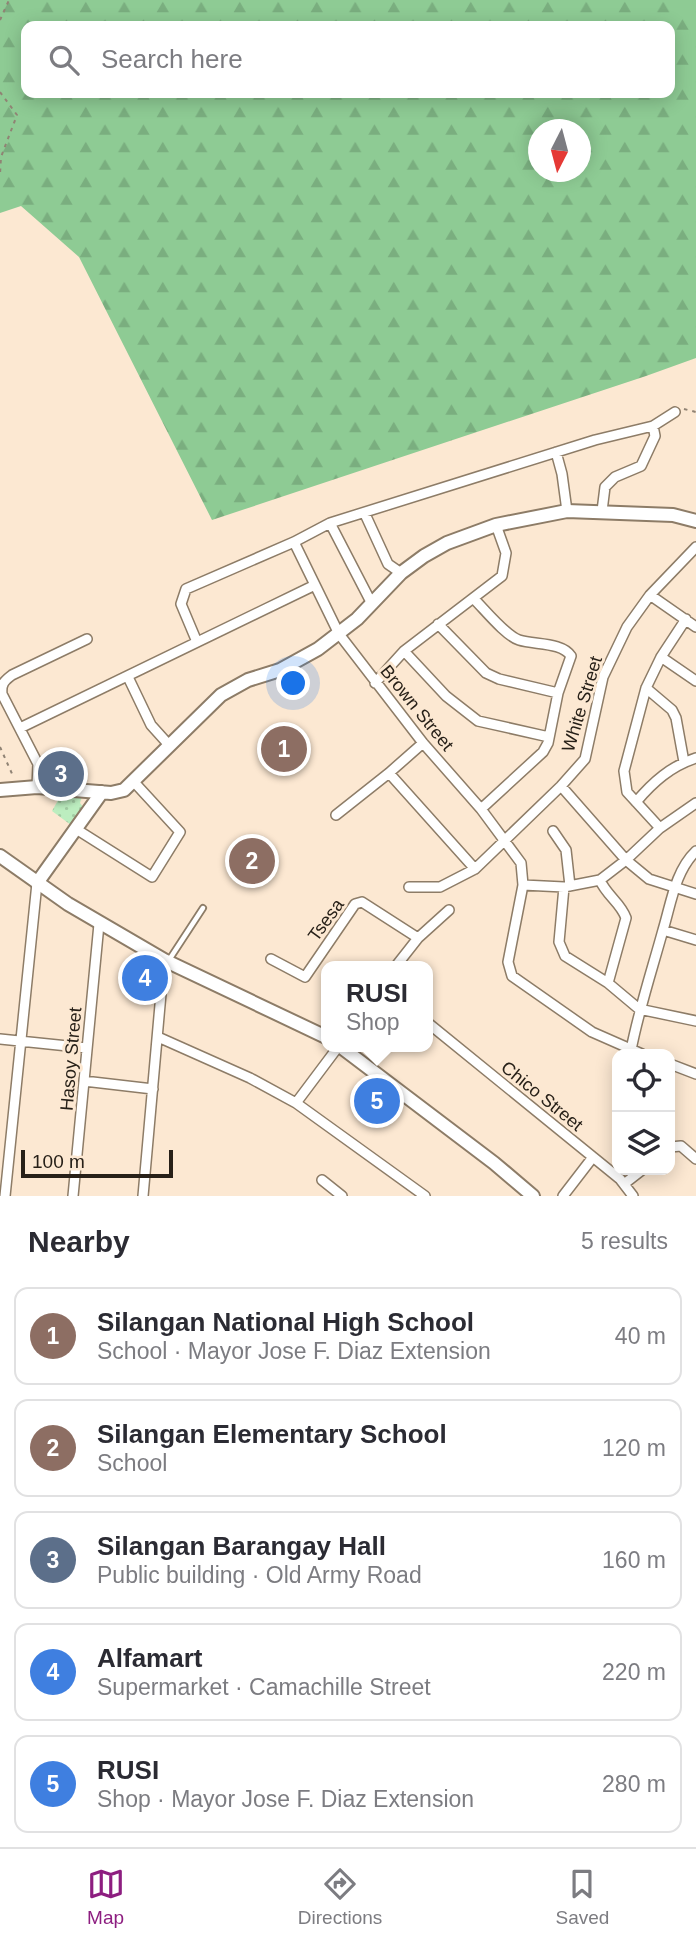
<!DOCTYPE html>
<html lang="en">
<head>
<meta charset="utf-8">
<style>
	:root { --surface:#fff; --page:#f7f7f7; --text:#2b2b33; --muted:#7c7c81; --line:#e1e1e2; --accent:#8d1e80 }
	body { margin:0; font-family:Helvetica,sans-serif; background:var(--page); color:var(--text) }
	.controls { position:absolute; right:21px; bottom:21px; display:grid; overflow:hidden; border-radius:14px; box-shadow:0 4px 18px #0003 }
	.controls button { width:63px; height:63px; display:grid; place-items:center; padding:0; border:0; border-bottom:2px solid var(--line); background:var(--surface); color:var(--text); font:35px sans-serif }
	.compass { position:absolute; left:528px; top:119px; width:63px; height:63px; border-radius:50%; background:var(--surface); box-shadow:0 4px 18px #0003; rotate:186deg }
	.scale { position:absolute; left:21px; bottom:18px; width:152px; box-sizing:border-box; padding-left:7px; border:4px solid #272018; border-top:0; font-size:19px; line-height:24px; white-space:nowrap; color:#272018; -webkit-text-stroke:5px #fce8d2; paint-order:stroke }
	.you { position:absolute; left:294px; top:684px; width:24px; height:24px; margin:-18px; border:5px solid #fff; border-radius:50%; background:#1a73e8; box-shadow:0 0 0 10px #1a73e833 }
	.badge { display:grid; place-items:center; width:46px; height:46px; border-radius:50%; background:var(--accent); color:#fff; font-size:23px; font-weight:700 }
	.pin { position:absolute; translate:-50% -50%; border:4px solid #fff; box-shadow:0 2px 7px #0006 }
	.popup { position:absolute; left:321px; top:961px; width:112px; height:91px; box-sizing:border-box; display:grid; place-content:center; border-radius:14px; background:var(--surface); filter:drop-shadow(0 2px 5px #0005); font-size:23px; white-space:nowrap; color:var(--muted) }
	.popup b { font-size:26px; color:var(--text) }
	.popup::after { content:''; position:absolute; left:50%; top:100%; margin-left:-14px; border:14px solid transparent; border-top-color:var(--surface) }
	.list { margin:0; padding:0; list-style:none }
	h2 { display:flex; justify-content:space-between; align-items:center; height:91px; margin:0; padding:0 28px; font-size:30px }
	h2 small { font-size:23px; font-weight:400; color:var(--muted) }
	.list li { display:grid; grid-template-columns:46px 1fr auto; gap:21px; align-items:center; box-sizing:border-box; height:98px; margin:0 14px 14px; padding:0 14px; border:2px solid var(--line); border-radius:14px }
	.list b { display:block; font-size:26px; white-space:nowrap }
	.list p { margin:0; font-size:23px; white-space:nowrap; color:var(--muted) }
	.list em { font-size:23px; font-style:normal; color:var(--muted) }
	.icon { flex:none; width:38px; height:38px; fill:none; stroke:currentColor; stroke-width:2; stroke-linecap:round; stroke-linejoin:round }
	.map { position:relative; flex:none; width:696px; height:1196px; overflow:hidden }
	.search { position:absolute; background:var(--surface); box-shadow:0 4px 18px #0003; left:21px; right:21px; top:21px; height:77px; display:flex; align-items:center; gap:18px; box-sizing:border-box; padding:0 24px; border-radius:14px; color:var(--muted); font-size:26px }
	.sheet { height:651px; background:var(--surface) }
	nav { display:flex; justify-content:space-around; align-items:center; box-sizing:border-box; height:98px; border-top:2px solid var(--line); background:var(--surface); font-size:19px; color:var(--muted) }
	nav a { display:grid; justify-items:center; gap:4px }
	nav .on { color:var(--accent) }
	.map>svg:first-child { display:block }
	.forest { fill:url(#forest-firs); fill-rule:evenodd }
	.park { fill:url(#park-dots) }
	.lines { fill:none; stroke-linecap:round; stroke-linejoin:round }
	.lane-casing { stroke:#8d7c67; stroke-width:8 }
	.street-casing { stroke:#8d7c67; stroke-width:12 }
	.secondary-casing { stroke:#8d7c67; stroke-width:16 }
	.path { stroke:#908374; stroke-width:2; stroke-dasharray:3.5 5; stroke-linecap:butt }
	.lane { stroke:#fff; stroke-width:4.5 }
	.street { stroke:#fff; stroke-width:9 }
	.secondary { stroke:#fff; stroke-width:12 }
	.labels { text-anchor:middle; stroke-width:6; stroke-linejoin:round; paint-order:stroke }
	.street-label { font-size:18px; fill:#272018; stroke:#fce8d2 }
</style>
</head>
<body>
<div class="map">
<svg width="696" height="1196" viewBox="0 0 696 1196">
	<defs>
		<pattern id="forest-firs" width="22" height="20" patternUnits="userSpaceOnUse" patternTransform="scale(1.75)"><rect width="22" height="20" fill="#8ecb94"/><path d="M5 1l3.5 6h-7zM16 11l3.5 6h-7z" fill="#7aae7f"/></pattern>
		<pattern id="park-dots" width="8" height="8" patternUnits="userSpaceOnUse" patternTransform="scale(1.75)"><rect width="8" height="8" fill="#bcedbf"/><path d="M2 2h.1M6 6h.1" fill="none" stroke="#a2cba3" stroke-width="1.8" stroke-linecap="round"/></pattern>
	</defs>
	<rect width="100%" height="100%" fill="#fce8d2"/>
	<!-- forest -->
	<path class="forest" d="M0,0H696V358L646,376L212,520L79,257L21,206L0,213ZM26,26H670V93H26ZM538,130H580V172H538Z"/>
	<!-- park -->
	<path class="park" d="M61,795L82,796L80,803L84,808L71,825L52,811Z"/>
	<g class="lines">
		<defs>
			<path id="lane" d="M169,960L203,908"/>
			<path id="street" d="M556,452L562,474L567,511
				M602,511L605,487L615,477L641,466L655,436L653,426
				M365,514L388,564L401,573
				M330,523L372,604
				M294,542L339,634L423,743L481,809L521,863L523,885L508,962L512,976L592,1032L642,1054
				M650,595L696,627
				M474,599C485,610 506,636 519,640C535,645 562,642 571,656L558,693L548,743L543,752L481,809
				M438,624L486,673L499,679L558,693
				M197,642L181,604L186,589L294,542L330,523L595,440L653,426L675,412
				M404,651L446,696L478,721L549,737
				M661,657L696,681
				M128,677L151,725L169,745
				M375,683L404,651L502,576L506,553L496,525
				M646,688L672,710L676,718L684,762
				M20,728L315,585
				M389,773L475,869
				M561,786L626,860L649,879L696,894
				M37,787L38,764L2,694C1,684 4,681 12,675L87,639
				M636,802C653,782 671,766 696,758
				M336,815L389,773L423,743
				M660,828L627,792L624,771L646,688L661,657L686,619
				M76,829L152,877L180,832L134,782
				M553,831L566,850L570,886
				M600,880C606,895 621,903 626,918L608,983
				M523,885L564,887L600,880L626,860L660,828L696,803
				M409,887H440L475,869L561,786L585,759L603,677L627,627L650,595L696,547
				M564,887L559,942L565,956L608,983L639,1009L696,1021
				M663,930L696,940
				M418,938L449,910
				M271,959L305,977L355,904L362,902L418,938L396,966
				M428,1023L620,1179L633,1196
				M158,1037L250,1078L296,1103L425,1196
				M0,1039L87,1048
				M631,1050C639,1009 652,970 663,930C671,904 675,871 696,851
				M670,1064L696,1074
				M84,1081L153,1089
				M296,1103L338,1047
				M670,1147L681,1146L696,1159
				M322,1180L342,1196
				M624,1184L642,1170
				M5,1196L37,883
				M73,1196L99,924
				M143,1196L164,960
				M563,1196L593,1157"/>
			<path id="secondary" d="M0,790L37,787L111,793L124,790L221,695L248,680L280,670L318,649L357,619L401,573L424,556L447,543L496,525L567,511L673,515L696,521
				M0,856L68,904L164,960L326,1037
				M37,883L102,792
				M341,1047L494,1163L533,1196"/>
		</defs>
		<!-- lane casing -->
		<use href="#lane" class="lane-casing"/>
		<!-- street casing -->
		<use href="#street" class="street-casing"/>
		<!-- secondary casing -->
		<use href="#secondary" class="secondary-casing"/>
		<!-- path -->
		<path class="path" d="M0,20L9,0
			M0,92L17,115L1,157L0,174
			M684,409L696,412
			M0,747L13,776"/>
		<!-- lane -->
		<use href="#lane" class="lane"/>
		<!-- street -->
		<use href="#street" class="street"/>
		<!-- secondary -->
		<use href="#secondary" class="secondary"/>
	</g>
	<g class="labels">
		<!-- street labels -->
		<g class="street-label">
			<text transform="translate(582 704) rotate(-73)" y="6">White Street</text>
			<text transform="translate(417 708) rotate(51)" y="6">Brown Street</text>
			<text transform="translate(326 920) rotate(-54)" y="6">Tsesa</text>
			<text transform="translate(71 1059) rotate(-85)" y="6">Hasoy Street</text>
			<text transform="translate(542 1096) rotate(39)" y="6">Chico Street</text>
		</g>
	</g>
</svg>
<div class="controls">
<button><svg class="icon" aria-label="locate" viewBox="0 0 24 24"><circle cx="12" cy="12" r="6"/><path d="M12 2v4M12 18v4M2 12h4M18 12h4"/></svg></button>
<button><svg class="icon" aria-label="layers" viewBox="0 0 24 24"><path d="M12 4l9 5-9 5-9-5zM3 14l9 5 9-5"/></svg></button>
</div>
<svg class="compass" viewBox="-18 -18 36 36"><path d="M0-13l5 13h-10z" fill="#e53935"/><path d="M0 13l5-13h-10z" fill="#7c7c81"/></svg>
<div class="scale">100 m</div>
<div class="you"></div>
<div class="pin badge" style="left:284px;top:749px;background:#8d6e63">1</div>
<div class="pin badge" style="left:252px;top:861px;background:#8d6e63">2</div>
<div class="pin badge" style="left:61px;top:774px;background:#5c6f8a">3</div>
<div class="pin badge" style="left:145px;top:978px;background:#3f7fe0">4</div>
<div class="pin badge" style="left:377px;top:1101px;background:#3f7fe0">5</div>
<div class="popup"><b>RUSI</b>Shop</div>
<div class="search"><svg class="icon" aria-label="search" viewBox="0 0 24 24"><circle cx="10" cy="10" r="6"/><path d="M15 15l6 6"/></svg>Search here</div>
</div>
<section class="sheet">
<h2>Nearby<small>5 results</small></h2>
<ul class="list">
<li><span class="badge" style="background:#8d6e63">1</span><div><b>Silangan National High School</b><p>School · Mayor Jose F. Diaz Extension</p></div><em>40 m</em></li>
<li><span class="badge" style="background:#8d6e63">2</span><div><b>Silangan Elementary School</b><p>School</p></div><em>120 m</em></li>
<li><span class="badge" style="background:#5c6f8a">3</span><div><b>Silangan Barangay Hall</b><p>Public building · Old Army Road</p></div><em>160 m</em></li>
<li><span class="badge" style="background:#3f7fe0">4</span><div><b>Alfamart</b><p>Supermarket · Camachille Street</p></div><em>220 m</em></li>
<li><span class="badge" style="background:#3f7fe0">5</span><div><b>RUSI</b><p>Shop · Mayor Jose F. Diaz Extension</p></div><em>280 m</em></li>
</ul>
</section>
<nav>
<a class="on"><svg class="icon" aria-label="map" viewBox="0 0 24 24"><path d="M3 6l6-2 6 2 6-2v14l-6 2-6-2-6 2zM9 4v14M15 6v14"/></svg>Map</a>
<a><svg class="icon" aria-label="directions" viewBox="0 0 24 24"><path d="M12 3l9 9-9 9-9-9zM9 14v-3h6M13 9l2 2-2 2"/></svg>Directions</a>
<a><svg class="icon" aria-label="saved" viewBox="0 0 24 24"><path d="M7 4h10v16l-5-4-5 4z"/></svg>Saved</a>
</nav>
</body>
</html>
